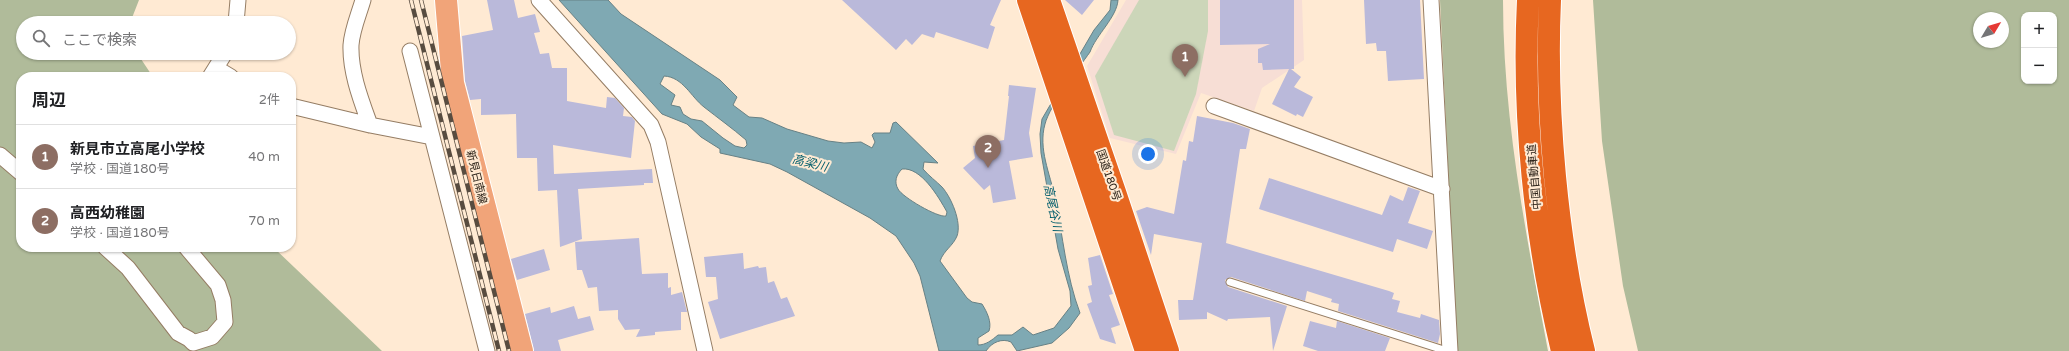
<!DOCTYPE html>
<html lang="ja">
<head>
<meta charset="utf-8">
<style>
	:root { --surface:#fff; --page:#f6f6f6; --text:#202124; --muted:#757577; --line:#e0e0e0; --accent:#2563eb }
	body { margin:0; font-family:"Varela Round","Noto Sans JP",sans-serif; background:var(--page); color:var(--text) }
	.controls { position:absolute; right:12px; top:12px; display:grid; overflow:hidden; border-radius:8px; box-shadow:0 1px 3px #0004 }
	.controls button { width:36px; height:36px; display:grid; place-items:center; padding:0; border:0; border-bottom:1px solid var(--line); background:var(--surface); color:var(--text); font:20px sans-serif }
	.compass { position:absolute; left:1973px; top:12px; width:36px; height:36px; border-radius:50%; background:var(--surface); box-shadow:0 1px 3px #0004; rotate:52deg }
	.you { position:absolute; left:1148px; top:154px; width:14px; height:14px; margin:-10px; border:3px solid #fff; border-radius:50%; background:#1a73e8; box-shadow:0 0 0 6px #1a73e833 }
	.badge { display:grid; place-items:center; width:26px; height:26px; border-radius:50%; background:var(--accent); color:#fff; font-size:13px; font-weight:700 }
	.pin { position:absolute; translate:-50% -33px; filter:drop-shadow(0 1px 2px #0008) }
	.pin::after { content:''; position:absolute; top:21px; width:14px; height:12px; background:inherit; clip-path:polygon(0 0,100% 0,50% 100%) }
	.list { margin:0; padding:0; list-style:none }
	h2 { display:flex; justify-content:space-between; align-items:center; height:52px; margin:0; padding:0 16px; font-size:17px }
	h2 small { font-size:13px; font-weight:400; color:var(--muted) }
	.list li { display:grid; grid-template-columns:26px 1fr auto; gap:12px; align-items:center; box-sizing:border-box; height:64px; padding:0 16px; border-top:1px solid var(--line) }
	.list b { display:block; font-size:15px; white-space:nowrap }
	.list p { margin:0; font-size:13px; white-space:nowrap; color:var(--muted) }
	.list em { font-size:13px; font-style:normal; color:var(--muted) }
	.icon { flex:none; width:22px; height:22px; fill:none; stroke:currentColor; stroke-width:2; stroke-linecap:round; stroke-linejoin:round }
	.map { position:relative; flex:none; width:2069px; height:351px; overflow:hidden }
	.search { position:absolute; background:var(--surface); box-shadow:0 1px 3px #0004; left:16px; top:16px; width:280px; height:44px; display:flex; align-items:center; gap:10px; box-sizing:border-box; padding:0 14px; border-radius:22px; color:var(--muted); font-size:15px }
	.panel { position:absolute; background:var(--surface); box-shadow:0 1px 3px #0004; left:16px; top:72px; width:280px; height:180px; border-radius:16px }
	.map>svg:first-child { display:block }
	.education { fill:#f7ded5 }
	.green { fill:#ccd6b9 }
	.forest { fill:#b0bb9a; fill-rule:evenodd }
	.water { fill:#7fa9b3; stroke:#678185; fill-rule:evenodd }
	.building { fill:#bab9da }
	.lines { fill:none; stroke-linecap:round; stroke-linejoin:round }
	.lane-casing { stroke:#957d64; stroke-width:9 }
	.street-casing { stroke:#957d64; stroke-width:17 }
	.primary-casing { stroke:#fff; stroke-width:24 }
	.highway-casing { stroke:#fff; stroke-width:24 }
	.lane { stroke:#fff; stroke-width:7 }
	.street { stroke:#fff; stroke-width:15 }
	.primary { stroke:#f1a479; stroke-width:22 }
	.highway { stroke:#e76720; stroke-width:22 }
	.rail-casing { stroke:#584c40; stroke-width:4.5 }
	.rail { stroke:#ffead3; stroke-width:3; stroke-dasharray:9; stroke-linecap:butt }
	.labels { text-anchor:middle; stroke-width:4; stroke-linejoin:round; paint-order:stroke }
	.street-label { font-size:11px; fill:#2e241a; stroke:#ffead3 }
	.water-label { font-size:12px; font-style:italic; fill:#005d6c; stroke:#ffead3 }
</style>
</head>
<body>
<div class="map">
<svg width="2069" height="351" viewBox="0 0 2069 351">
	<rect width="100%" height="100%" fill="#ffead3"/>
	<!-- education -->
	<path class="education" d="M1126,0H1302L1304,60L1262,88L1254,111L1201,93L1176,154L1110,138L1087,66Z"/>
	<!-- green -->
	<path class="green" d="M1139,0H1208V31L1196,94L1174,151L1114,135L1095,76Z"/>
	<!-- forest -->
	<path class="forest" d="M0,0H139L130,23H23V53H137L153,77H21V247H273L382,351H0Z
		M1440,0H1503C1503,118 1526,235 1548,351H1457Z
		M1593,0H2069V351H1638L1623,286L1602,141ZM2024,15H2054V81H2024ZM1979,18H2003V42H1979Z"/>
	<!-- water -->
	<path class="water" d="M559,0H608L621,14L720,80L737,97L733,105L749,117L762,118L787,129L828,141L844,143L861,142L872,148L875,142L872,135L874,133H890L893,123L896,122L938,163L924,162L923,169C929,176 936,181 942,187C951,197 962,222 957,236C953,246 944,250 940,261L967,298L972,302L982,304C987,312 992,322 989,331L978,338V345C986,345 992,340 998,335H1012L1023,327L1033,335L1054,328L1071,306L1070,291L1058,249L1041,153L1040,134L1042,119L1094,30L1110,10L1111,0H1118C1117,17 1096,35 1090,52C1078,69 1050,105 1045,124C1038,149 1050,173 1055,198C1063,236 1066,276 1080,313L1069,328L1052,343L1017,351L1011,342C1002,338 992,342 986,351H939L920,276L914,263L896,236L870,218L787,172L770,164L720,153V149L701,137L687,124L662,114ZM664,76C683,77 691,97 704,107C718,118 732,128 746,140L747,145L744,148L735,146L723,138L702,121L691,119L683,114L680,107L671,105L675,95L660,84ZM902,169C921,167 938,196 947,212L946,216C938,218 902,197 898,189C894,182 896,175 902,169Z"/>
	<!-- building -->
	<path class="building" d="M487,0H514L518,18L535,14L540,32L534,33L540,54L549,53L552,68H567V101L606,108L607,97L615,98L624,108L623,116L632,117L635,121L631,158L553,145L554,174L652,169L653,183H644V185L578,189L582,239L560,247L557,190L538,191L537,158H517L516,114L481,115V99L470,100L465,81L462,36L493,30Z
		M842,0H1001L990,25L995,27L988,49L936,32L934,38L922,34L912,45L906,39L896,50Z
		M1065,0H1094L1082,15Z
		M1220,0H1294V69H1291L1301,77L1294,87L1313,97L1303,117L1297,114L1296,116L1272,104L1289,69L1263,70L1262,63H1258V49L1270,44L1220,45Z
		M1364,0H1420L1424,79L1388,81L1386,51H1377L1376,43L1366,44Z
		M1009,85L1036,88L1029,133L1033,157L1009,161L1016,199L993,203L990,185L984,190L963,168L975,158L973,146L1004,140L1009,96H1008Z
		M1197,116L1233,123L1250,129L1246,149H1240L1226,243L1389,291L1394,293L1392,299L1400,301L1397,312L1420,318L1421,314L1439,320L1440,334L1438,343L1338,311L1339,304L1331,302L1332,299L1307,291L1305,301L1231,277L1225,280L1228,287L1287,306L1273,351L1270,317L1228,319L1227,321L1207,312V319L1179,320L1178,300H1193L1202,243L1154,234L1151,255L1136,211L1147,207L1174,214L1183,160L1186,161L1189,141L1193,142Z
		M1269,178L1382,215L1390,195L1403,201L1408,187L1420,191L1408,223L1433,231L1427,249L1397,239L1393,252L1259,209Z
		M639,238L642,274L668,273V288L671,287V295L682,292L687,312H681V330L655,332V335L636,337L640,329L625,330L618,319V310L599,311L597,287L588,288L582,270H577L575,242Z
		M544,249L550,270L517,280L511,259Z
		M743,253L744,269L758,266L759,268L766,267L768,283L774,281L781,299L787,297L795,316L720,339L708,302L718,299L716,277H706L704,257Z
		M1100,255L1113,294L1109,295L1120,325L1111,328L1116,344L1100,339L1087,304L1092,302L1088,286L1092,285L1088,258Z
		M574,306L578,319L590,316L594,330L558,340L561,351H534L525,314L550,307L551,313Z
		M1310,321L1336,328L1337,321L1390,338L1385,351H1318L1303,346Z"/>
	<g class="lines">
		<defs>
			<path id="lane" d="M1230,282L1447,351"/>
			<path id="street" d="M363,0C359,14 352,30 351,45C350,72 361,100 370,125
				M539,0L651,125L658,142L705,351
				M1431,0L1450,351
				M236,23L238,0
				M410,51L487,351
				M216,68L231,77
				M210,77L225,53
				M291,106L370,125L432,137
				M1214,106L1442,189
				M0,155L21,173
				M105,247L128,268L178,333L189,339L193,343L212,337L225,322L223,300L218,285L186,247"/>
			<path id="primary" d="M446,0L453,83L522,351"/>
			<path id="highway" d="M1028,0L1146,351
				M1049,0L1115,192L1168,351
				M1528,0C1522,116 1535,238 1562,351
				M1550,0C1545,111 1557,243 1584,351"/>
		</defs>
		<!-- lane casing -->
		<use href="#lane" class="lane-casing"/>
		<!-- street casing -->
		<use href="#street" class="street-casing"/>
		<!-- primary casing -->
		<use href="#primary" class="primary-casing"/>
		<!-- highway casing -->
		<use href="#highway" class="highway-casing"/>
		<!-- lane -->
		<use href="#lane" class="lane"/>
		<!-- street -->
		<use href="#street" class="street"/>
		<!-- primary -->
		<use href="#primary" class="primary"/>
		<!-- highway -->
		<use href="#highway" class="highway"/>
		<defs>
			<path id="rail" d="M411,0L499,351
				M421,0L509,351"/>
		</defs>
		<!-- rail casing -->
		<use href="#rail" class="rail-casing"/>
		<!-- rail -->
		<use href="#rail" class="rail"/>
	</g>
	<g class="labels">
		<!-- street labels -->
		<g class="street-label">
			<text transform="translate(1109 175) rotate(71)" y="4">国道180号</text>
			<text transform="translate(477 177) rotate(76)" y="4">新見日南線</text>
			<text transform="translate(1534 177) rotate(-95)" y="4">中国自動車道</text>
		</g>
		<!-- water labels -->
		<g class="water-label">
			<text transform="translate(810 163) rotate(14)" y="4">高梁川</text>
			<text transform="translate(1053 208) rotate(78)" y="4">高尾谷川</text>
		</g>
	</g>
</svg>
<div class="controls">
<button>+</button>
<button>−</button>
</div>
<svg class="compass" viewBox="-18 -18 36 36"><path d="M0-13l5 13h-10z" fill="#e53935"/><path d="M0 13l5-13h-10z" fill="#757577"/></svg>
<div class="you"></div>
<div class="pin badge" style="left:1185px;top:77px;background:#8d6e63">1</div>
<div class="pin badge" style="left:988px;top:168px;background:#8d6e63">2</div>
<div class="search"><svg class="icon" aria-label="search" viewBox="0 0 24 24"><circle cx="10" cy="10" r="6"/><path d="M15 15l6 6"/></svg>ここで検索</div>
<section class="panel">
<h2>周辺<small>2件</small></h2>
<ul class="list">
<li><span class="badge" style="background:#8d6e63">1</span><div><b>新見市立高尾小学校</b><p>学校 · 国道180号</p></div><em>40 m</em></li>
<li><span class="badge" style="background:#8d6e63">2</span><div><b>高西幼稚園</b><p>学校 · 国道180号</p></div><em>70 m</em></li>
</ul>
</section>
</div>
</body>
</html>
